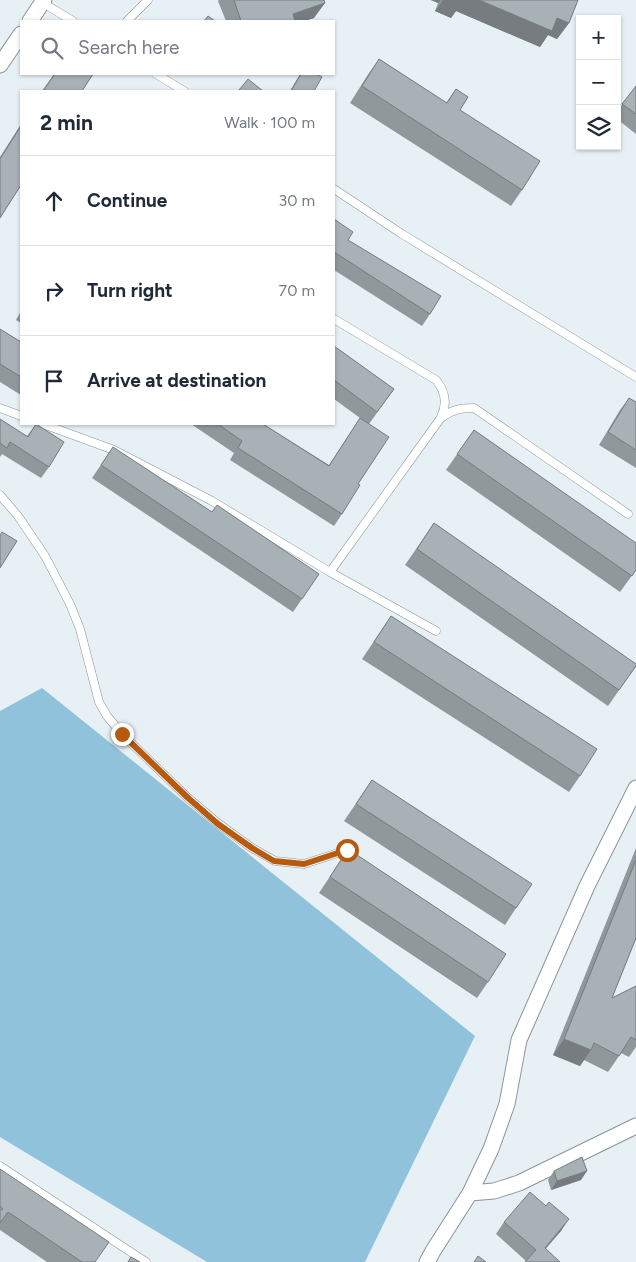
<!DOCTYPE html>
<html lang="en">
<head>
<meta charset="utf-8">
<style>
	:root { --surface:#fff; --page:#f6f6f7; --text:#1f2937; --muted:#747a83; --line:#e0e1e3 }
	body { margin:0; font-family:Figtree,sans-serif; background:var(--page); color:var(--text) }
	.controls { position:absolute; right:15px; top:15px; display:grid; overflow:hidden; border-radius:0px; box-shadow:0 1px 4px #0004 }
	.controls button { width:45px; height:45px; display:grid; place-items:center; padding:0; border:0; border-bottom:1px solid var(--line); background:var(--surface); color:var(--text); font:25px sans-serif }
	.stop { position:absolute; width:15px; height:15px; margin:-11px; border:4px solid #b85a0e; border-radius:50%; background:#fff }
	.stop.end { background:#b85a0e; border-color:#fff; box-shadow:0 1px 5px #0008 }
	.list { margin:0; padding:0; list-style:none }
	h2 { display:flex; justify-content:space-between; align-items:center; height:65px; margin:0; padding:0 20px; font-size:21px }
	h2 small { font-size:16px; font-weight:400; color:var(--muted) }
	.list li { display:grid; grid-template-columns:32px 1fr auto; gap:15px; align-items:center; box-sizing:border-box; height:90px; padding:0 20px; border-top:1px solid var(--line) }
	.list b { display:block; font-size:19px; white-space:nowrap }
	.list em { font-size:16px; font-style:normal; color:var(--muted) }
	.icon { flex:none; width:28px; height:28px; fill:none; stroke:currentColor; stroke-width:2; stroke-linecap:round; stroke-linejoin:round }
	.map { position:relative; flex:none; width:636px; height:1262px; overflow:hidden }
	.search { position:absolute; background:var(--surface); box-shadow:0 1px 4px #0004; left:20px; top:20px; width:315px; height:55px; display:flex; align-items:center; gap:12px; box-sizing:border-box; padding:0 18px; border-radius:0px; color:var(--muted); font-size:19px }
	.panel { position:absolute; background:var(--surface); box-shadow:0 1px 4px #0004; left:20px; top:90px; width:315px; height:335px; border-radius:0px }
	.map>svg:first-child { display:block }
	.forest { fill:#90c2db }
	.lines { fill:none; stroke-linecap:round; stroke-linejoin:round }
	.service-casing { stroke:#8c9498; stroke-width:9 }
	.minor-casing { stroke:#8c9498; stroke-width:17 }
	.service { stroke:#fff; stroke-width:8 }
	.minor { stroke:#fff; stroke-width:15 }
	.wall { fill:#90989c }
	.shaded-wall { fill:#767c7f }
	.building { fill:#a8b1b5; stroke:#767c7f }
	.route { stroke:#b85a0e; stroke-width:6 }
</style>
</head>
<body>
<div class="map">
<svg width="636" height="1262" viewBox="0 0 636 1262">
	<rect width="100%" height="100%" fill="#e7f0f5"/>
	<!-- forest -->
	<path class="forest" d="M42,688L475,1036L365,1262H207L0,1137V711Z"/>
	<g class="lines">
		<defs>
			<path id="service" d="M43,3L73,21
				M127,21L148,0
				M156,74L184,91
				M334,189L402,234L636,377
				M334,319L436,380C445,391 448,403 441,417
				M0,408L21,416
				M43,424L114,450L212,501L330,572L436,631
				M0,495L18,516L45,556L70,604L80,629L99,702L107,716L122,734L187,797L219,824L252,848L275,861L304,864L347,850
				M330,572L440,419C451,410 460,408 474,408L628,514
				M0,1166L146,1262"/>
			<path id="minor" d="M30,21L44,0
				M0,65L21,34
				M470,1193L494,1191L519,1183L636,1126
				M427,1262L433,1251L470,1193L491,1149L507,1104L519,1040L587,886L636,788"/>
		</defs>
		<!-- service casing -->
		<use href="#service" class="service-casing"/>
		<!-- minor casing -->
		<use href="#minor" class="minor-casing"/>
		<!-- service -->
		<use href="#service" class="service"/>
		<!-- minor -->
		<use href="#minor" class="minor"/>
	</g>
	<!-- wall -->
	<path class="wall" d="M219,0H324L314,18L304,21H226L218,1Z
		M431,0H578L569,23L557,39L548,35L540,47L456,11L451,18L435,11L438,3Z
		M379,59L446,103L456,89L460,110L522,190L511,206L350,103L367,76Z
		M54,74H93L82,91H42Z
		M300,74H316L314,91H290Z
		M636,86V134L617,119V111Z
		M21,124V185L0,218V157Z
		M334,219L348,240L430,314L422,326L334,270Z
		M21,311V323L16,320Z
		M0,329L21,342V395L0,382Z
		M334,346L394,389L369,424L358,484L342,514L334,526L230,460L234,453L191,424H263L329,465L360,418L334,399Z
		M629,398L636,402V468L599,445L620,410Z
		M0,419L27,436L36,424L49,467L41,478L2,454L0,457Z
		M474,430L636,570L620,592L446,470Z
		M113,447L302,599L293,612L92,478Z
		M434,523L636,666L608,706L405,565Z
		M391,616L580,776L569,792L362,659Z
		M372,780L516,908L505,925L344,821Z
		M636,848V938L612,998L636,986V1047L629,1057L621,1053L608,1072L584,1060L580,1066L553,1055Z
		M348,849L488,982L477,998L319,893Z
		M0,1169L95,1262H47L0,1230Z
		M554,1171L581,1180L551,1190L548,1180Z
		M504,1222L561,1231L526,1261L496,1234Z"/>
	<!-- shaded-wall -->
	<path class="shaded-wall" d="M431,0H441L438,3Z
		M443,0H479L557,18L569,23L557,39L548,35L540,47L456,11L451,18L435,11Z
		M325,3L314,18L304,21H288L293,14Z
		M564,1039L591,1050L580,1066L553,1055Z
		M587,1171L581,1180L551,1190L557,1181Z
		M569,1219L561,1231L536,1260L545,1248Z"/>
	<!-- building -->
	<path class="building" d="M234,0H324L325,3L293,14L295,21H241Z
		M479,0H578L569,23L557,18L552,31Z
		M208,16L215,21H204Z
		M379,59L447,103L456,89L468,97L460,110L540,161L522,190L362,86Z
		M55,74H93L82,91H43Z
		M301,74H316L322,77L314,91H291Z
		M248,79L263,91H241L239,90Z
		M636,86V114L622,104Z
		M21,126V185L0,218V159Z
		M334,219L353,232L348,240L441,296L430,314L334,252Z
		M0,329L21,342V377L0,364Z
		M334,346L394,389L377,412L334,380Z
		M629,398L636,402V450L608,432Z
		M360,418L389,437L358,484L360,485L342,514L238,448L242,441L218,424H263L329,466Z
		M0,419L28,437L36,424L64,442L49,467L10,442L7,448L0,443Z
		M474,430L636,543V570L632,576L457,454Z
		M113,447L212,512L217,505L319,574L302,599L101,465Z
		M434,523L636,664V666L619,690L417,549Z
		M2,532L17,541L0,568V535Z
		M391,616L597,749L580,776L374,642Z
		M372,780L532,884L516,908L356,804Z
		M348,849L506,954L488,982L330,877Z
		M636,860V938L612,998L636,986V1040L631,1037L619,1056L594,1043L591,1050L564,1039Z
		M582,1157L587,1171L557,1181L554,1171Z
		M0,1169L109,1242L95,1262H82L8,1212L0,1223V1210L3,1209L0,1206Z
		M530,1192L546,1206L549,1202L569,1219L545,1248L560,1262H525L536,1250L504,1222Z
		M478,1256L486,1262H474Z
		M131,1257L140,1262H128Z"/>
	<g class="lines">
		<!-- route -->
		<path class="route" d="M122,734L187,797L218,824L252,848L274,861L304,864L347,850"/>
	</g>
</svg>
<div class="controls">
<button>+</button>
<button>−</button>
<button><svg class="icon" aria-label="layers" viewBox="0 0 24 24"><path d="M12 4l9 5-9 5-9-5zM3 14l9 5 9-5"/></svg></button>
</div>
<div class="stop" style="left:347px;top:850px"></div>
<div class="stop end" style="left:122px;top:734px"></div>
<div class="search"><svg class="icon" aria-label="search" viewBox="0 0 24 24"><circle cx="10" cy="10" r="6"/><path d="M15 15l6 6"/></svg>Search here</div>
<section class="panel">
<h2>2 min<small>Walk · 100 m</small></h2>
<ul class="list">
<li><svg class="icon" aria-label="ahead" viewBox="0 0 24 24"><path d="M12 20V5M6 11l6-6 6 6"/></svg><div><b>Continue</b></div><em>30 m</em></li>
<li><svg class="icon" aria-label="right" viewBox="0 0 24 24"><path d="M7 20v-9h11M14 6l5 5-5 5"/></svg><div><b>Turn right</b></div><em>70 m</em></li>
<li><svg class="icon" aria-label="arrive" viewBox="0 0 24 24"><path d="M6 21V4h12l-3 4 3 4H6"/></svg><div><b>Arrive at destination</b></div></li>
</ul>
</section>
</div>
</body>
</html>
